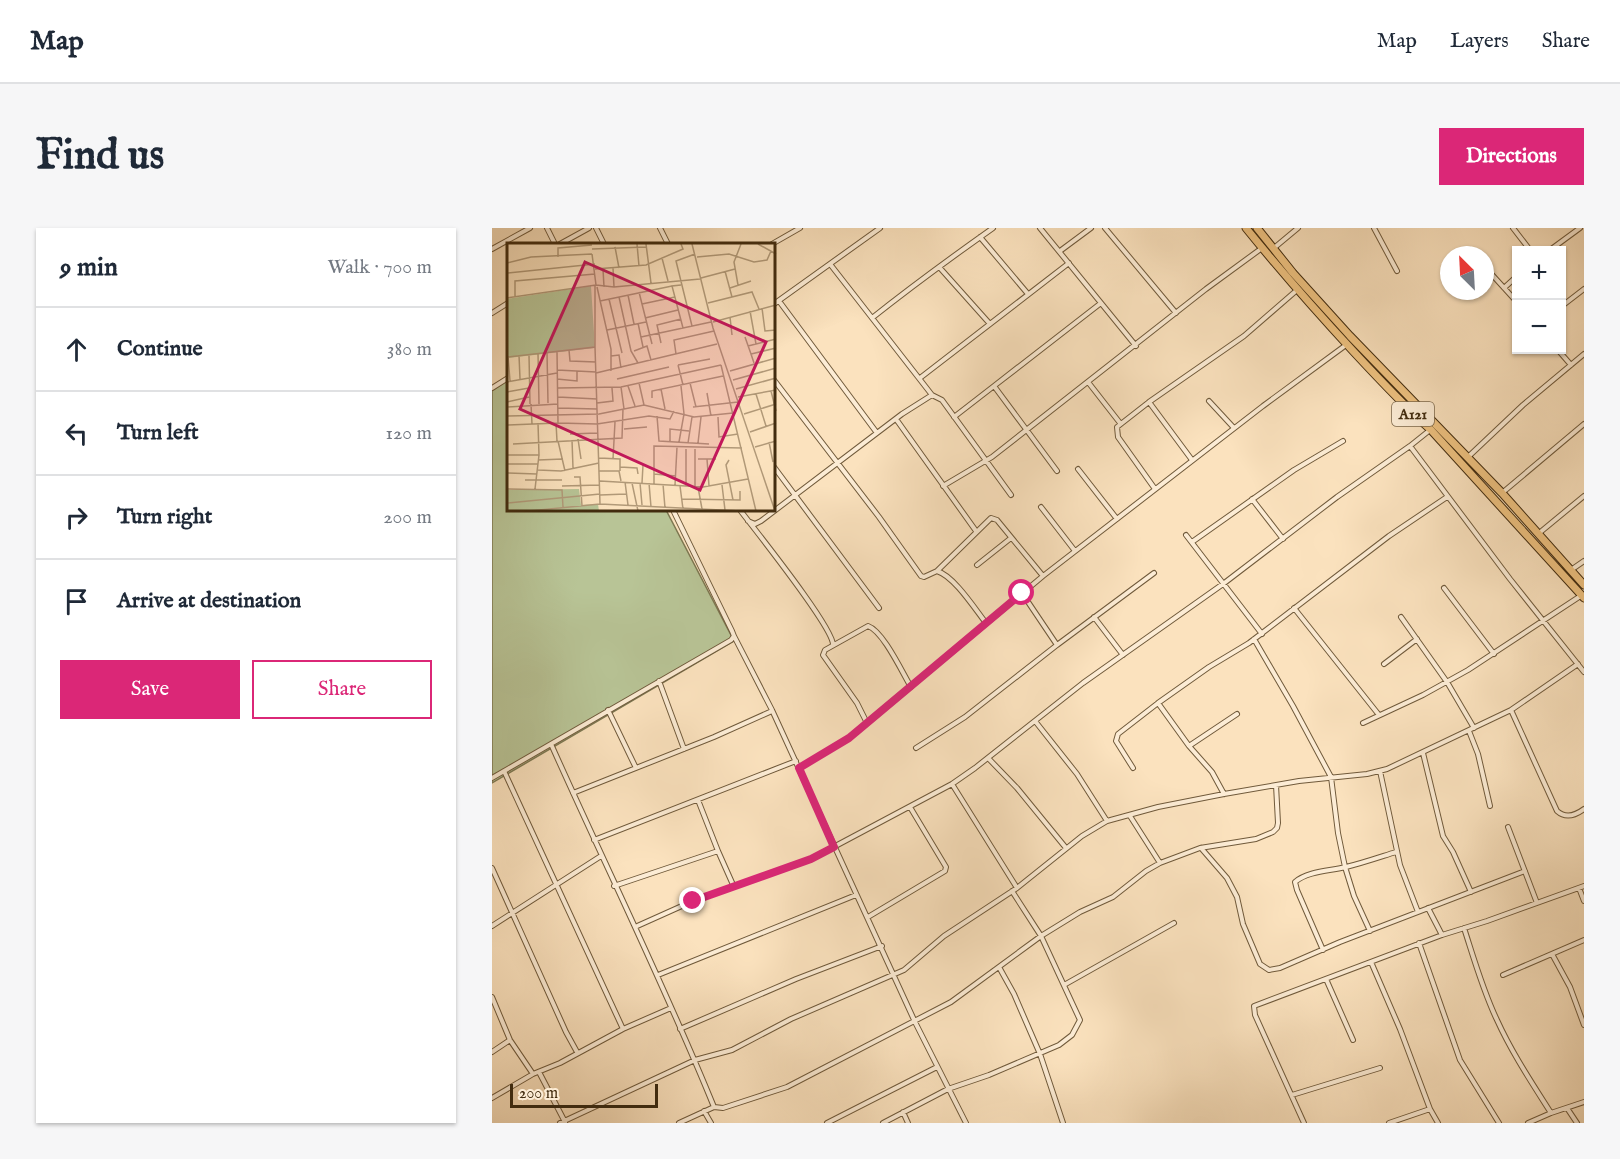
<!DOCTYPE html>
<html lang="en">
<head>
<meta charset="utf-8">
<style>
	:root { --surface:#fff; --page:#f6f6f7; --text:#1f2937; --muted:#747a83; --line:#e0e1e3; --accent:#db2777 }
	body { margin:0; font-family:"IM FELL English",serif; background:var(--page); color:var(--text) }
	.controls { position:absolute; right:18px; top:18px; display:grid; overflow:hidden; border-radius:0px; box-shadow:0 2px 4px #0004 }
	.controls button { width:54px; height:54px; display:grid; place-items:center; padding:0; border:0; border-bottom:2px solid var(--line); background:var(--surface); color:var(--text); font:30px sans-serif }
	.compass { position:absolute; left:948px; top:18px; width:54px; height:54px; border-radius:50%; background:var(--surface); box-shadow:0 2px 4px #0004; rotate:336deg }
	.scale { position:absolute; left:18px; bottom:15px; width:148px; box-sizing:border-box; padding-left:6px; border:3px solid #422c0f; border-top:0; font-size:16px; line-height:21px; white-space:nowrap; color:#422c0f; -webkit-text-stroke:4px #fcecd5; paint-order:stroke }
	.stop { position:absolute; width:18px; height:18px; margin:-14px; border:4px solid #db2777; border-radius:50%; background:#fff }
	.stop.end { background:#db2777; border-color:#fff; box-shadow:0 2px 6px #0008 }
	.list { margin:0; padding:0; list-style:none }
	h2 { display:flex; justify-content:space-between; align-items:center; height:78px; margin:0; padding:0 24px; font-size:26px }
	h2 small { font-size:20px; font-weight:400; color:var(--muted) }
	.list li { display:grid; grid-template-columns:39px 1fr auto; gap:18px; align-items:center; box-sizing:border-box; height:84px; padding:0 24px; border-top:2px solid var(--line) }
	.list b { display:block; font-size:22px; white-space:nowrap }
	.list em { font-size:20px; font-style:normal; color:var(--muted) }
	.actions { display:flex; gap:12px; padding:18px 24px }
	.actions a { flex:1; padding:14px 0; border:2px solid var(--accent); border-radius:0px; text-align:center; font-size:21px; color:var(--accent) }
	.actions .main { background:var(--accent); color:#fff }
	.icon { flex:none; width:33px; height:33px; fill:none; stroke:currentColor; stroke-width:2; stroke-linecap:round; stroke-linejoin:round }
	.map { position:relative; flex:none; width:1092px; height:895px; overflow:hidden; border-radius:0px }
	header { display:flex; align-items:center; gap:36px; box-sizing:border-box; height:84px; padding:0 30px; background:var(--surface); border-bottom:2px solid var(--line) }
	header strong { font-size:28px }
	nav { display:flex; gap:33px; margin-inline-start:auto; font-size:21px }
	.intro { display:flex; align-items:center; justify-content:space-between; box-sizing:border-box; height:144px; padding:0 36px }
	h1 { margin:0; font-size:42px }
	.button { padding:15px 27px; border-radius:0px; background:var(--accent); color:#fff; font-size:21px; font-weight:700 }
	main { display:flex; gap:36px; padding:0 36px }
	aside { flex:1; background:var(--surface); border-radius:0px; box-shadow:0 2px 4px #0004 }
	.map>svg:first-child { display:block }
	.green { fill:#b8c496; stroke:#7d7852; stroke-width:1.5 }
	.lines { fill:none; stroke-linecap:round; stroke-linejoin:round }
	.minor-casing { stroke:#705a3b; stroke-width:6 }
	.trunk-casing { stroke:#422c0f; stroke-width:9 }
	.minor { stroke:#fcecd5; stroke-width:4 }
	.trunk { stroke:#eec17f; stroke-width:7 }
	.route { stroke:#db2777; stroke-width:8 }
	.labels { text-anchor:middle; stroke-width:5; stroke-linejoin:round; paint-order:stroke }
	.shield { fill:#fcecd5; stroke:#7a664a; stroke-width:1.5 }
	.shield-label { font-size:15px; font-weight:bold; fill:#422c0f }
	.inset-road { fill:none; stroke:#b19978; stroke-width:1.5 }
	.view { fill:#c2185b; fill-opacity:0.15; stroke:#c2185b; stroke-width:3 }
	.inset-edge { fill:none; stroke:#422c0f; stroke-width:3 }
</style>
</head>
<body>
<header>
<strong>Map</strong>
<nav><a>Map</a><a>Layers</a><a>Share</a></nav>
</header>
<div class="intro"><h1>Find us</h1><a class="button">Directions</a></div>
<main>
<aside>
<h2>9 min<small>Walk · 700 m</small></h2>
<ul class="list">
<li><svg class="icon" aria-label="ahead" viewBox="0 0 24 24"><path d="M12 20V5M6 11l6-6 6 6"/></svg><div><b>Continue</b></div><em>380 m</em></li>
<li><svg class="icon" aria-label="left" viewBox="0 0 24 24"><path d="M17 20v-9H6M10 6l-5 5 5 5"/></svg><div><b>Turn left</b></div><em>120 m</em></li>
<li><svg class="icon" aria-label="right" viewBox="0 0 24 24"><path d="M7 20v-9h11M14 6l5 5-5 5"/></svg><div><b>Turn right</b></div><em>200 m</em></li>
<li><svg class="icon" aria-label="arrive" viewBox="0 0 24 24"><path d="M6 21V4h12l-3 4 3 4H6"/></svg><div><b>Arrive at destination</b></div></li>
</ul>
<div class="actions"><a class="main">Save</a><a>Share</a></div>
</aside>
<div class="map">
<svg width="1092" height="895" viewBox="0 0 1092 895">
	<rect width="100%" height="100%" fill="#fbe2be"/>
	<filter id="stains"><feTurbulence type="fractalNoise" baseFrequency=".00333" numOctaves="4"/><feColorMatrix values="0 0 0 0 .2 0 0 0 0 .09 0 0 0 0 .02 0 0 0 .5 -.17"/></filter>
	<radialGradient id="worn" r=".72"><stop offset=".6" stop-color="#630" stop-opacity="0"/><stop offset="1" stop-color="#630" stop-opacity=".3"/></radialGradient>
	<!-- green -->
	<path class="green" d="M16,152V282H174L242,413L0,555V163Z"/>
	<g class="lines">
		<defs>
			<path id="minor" d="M55,0L63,16
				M104,0L112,16
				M168,0L176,16
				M548,0L644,118
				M613,0L684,85
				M882,0L905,43
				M1021,0L1038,22
				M488,9L536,66
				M68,16L97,0
				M280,16L308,0
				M782,20L806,0
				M0,21L38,0
				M978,22L982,27
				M1058,22L1088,0
				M568,23L599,0
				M338,36L440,167L450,172L519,267
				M993,39L1024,73
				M448,40L498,96
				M1012,60L1024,49
				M287,73L385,205
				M282,76L388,0
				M1070,78L1092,61
				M0,85L16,75
				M380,90C419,59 460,29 501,0
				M1066,122L1079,137
				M428,150L577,35
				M282,152L387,289L429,348L432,349L445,343L499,290L505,292L551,348
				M596,154L628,195
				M0,160L16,150
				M717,173L742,200
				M657,174L700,232
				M462,189L502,158
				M404,191L484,303
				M938,202L918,218L1018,351L1092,444
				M976,229L1031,177L1092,126
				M282,239L387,380
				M586,241L625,291
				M565,243L502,158L609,75
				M451,258L500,229L714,61L770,20
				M663,261L626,209L625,199L657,174L752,108L805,62
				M1010,265L1092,196
				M760,271L791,311
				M549,279L583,323
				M248,282C263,302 342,400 341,417
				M256,293L263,296L269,293L410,186L440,167
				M1046,306L1092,268
				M694,307L770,406
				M700,314L802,242L851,213
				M485,337L519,310
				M1079,342L1092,333
				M445,343C462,348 483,381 494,395
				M952,360L1002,426
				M530,365L565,417
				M802,380L887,487
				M602,389L631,427
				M909,389L955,454L982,500
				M242,408L280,482L423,794L474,895
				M762,411L801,478L839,549L846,605L853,639L862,668L878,703
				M892,436L925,411
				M167,453L192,521
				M666,475L697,518L720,544L732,566
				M116,482L144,540L222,509L280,483
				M1019,482L1065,583C1074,591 1084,587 1092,581
				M543,493L585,546L615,593
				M375,495L365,475L331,427L333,422L376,398C391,403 410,444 419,459
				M871,495L931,467L976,442L1090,367
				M977,503L986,526L998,578
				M59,516C113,637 172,756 222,879L187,895
				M697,518L745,486
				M424,520L473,489L565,417L662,345
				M931,525L951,608L961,624L979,664
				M496,530L525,560L574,620
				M307,540L357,510L551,348L771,178L854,117
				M641,540L624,513L626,506L666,475L717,439L757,415L897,308L955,269
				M12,543L131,801
				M888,543L908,637L926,684
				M0,550L239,412L242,408L240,403L181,282
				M460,556L525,660
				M81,565L144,540
				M638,588L668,635
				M1016,599L1045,675
				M102,612L304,533
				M709,620L735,650L745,669L751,696L768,736L777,742L788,740L848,714L1033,643
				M226,623L242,659
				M0,640L74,804L85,824
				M122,658L226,623L206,572
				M1087,660L1092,673
				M936,680L950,707
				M376,689L453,643L454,639L418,579
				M0,698L109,628
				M143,699L201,673L319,631L460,556L483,540L591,455L731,356L845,269L918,218
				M972,700C982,731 991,763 1005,792C1020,825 1040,855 1059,885
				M927,715L968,832L1007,895
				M831,722L805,662L803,654C816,643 838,643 854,639C871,635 888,629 904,624
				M1060,726L1078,759L1092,797
				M879,734L908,801L938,881L946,895
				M507,739L522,766L548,826L571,895
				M166,747L364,667
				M1011,747L1092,712
				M834,751L861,812
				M572,757L682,695
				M0,769L18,812L41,846
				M188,801L304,751L390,718
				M0,824L18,812
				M47,844L73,894
				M800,867L888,840
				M0,870L41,846L68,835L131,801L179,780
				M222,879L231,880L295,859L459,774L549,708L588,684L621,669L654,643L668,635L708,620L764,611L781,604L785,600L786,595L784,557
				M1075,880L1085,895
				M212,883L219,895
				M411,884L416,895
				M68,895L203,832L240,822L299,791L412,742L452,708L525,660L590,608L615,593L666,579L732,566L807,553L875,546L895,541L1019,482L1086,436
				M335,895L445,839
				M391,895L456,861L497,847L567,817L580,807L588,792L549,708L520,663
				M812,895L763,787L762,778L950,707L995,693L1092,658
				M897,895L938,881
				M1036,895L1059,885L1092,874"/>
			<path id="trunk" d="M754,0C788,42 824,83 861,123C886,150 911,177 939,202L1092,370
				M765,0L801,45L858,108L1010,265L1092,357"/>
		</defs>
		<!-- minor casing -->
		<use href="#minor" class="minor-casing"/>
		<!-- trunk casing -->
		<use href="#trunk" class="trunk-casing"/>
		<!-- minor -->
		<use href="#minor" class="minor"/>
		<!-- trunk -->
		<use href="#trunk" class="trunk"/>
	</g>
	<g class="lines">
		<!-- route -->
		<path class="route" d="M201,673L319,631L342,619L307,540L357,510L530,365"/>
	</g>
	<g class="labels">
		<!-- shield labels -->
		<rect class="shield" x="900" y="174" width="42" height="24" rx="4.5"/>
		<g class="shield-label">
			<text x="921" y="191">A121</text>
		</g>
	</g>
	<!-- overview -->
	<g transform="translate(15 15)">
		<rect width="268" height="268" fill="#fbe2be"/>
		<path d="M84,43L88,105L0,115V56ZM72,246L74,262L91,261L92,268H0V247Z" fill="#b8c496"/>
		<path class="inset-road" d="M130,1L132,23M139,1L144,40M185,1L206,85L268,268M251,1L269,11M108,4L112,25M85,6L139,4M85,11L89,42M51,14V5L85,2M190,14L222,11L247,19L260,17L264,8M155,15L161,38M0,20L24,14L85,11M106,25L107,44M88,26L139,22L176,6L174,1M96,26L97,44M218,28L225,54M0,30L88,21M194,35L228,26M174,42L165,43L176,85M231,42L227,19L234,1M90,44L104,106V128M223,45L244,38M132,49L145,101M121,52L127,81M8,54V38L88,31M112,54L124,108L131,120M0,55L89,42L107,44L193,36M102,56L115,110M93,58L165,43M201,60L245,49L252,66M135,61L168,54M255,65L258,88L269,87M243,68L249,101M223,74L225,92M138,75L171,67M206,79L269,62M131,80L136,104M185,83L169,18L188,11M100,87L139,79M134,94L204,79M238,94L244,111M154,100L150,82L174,76M241,103L269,96M88,104L93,261M62,107L63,118L89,119M127,108L140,103L144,117M40,109L41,160M31,110L32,161M169,111L167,97L207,88M12,112L13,136M22,112L23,161M1,113L3,138M104,113L112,112L114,125M0,114L88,104V43M247,120L244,111L269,105M171,122L203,116M171,122L176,142M214,122L249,268M50,127L89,129M223,128L269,115M89,130L210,101M50,136L70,138V128M110,136L162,124M226,137L269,125M0,139L50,130M132,140L137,162M183,140L189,164M121,143L128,163M114,144L117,166M51,145L114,144L214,122M154,146L158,166M229,146L269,135M264,148L269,168M0,149L22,145M200,150L204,173M249,151L259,183M51,154L90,156M231,154L269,147M145,155V148L216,133M0,159L22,154M90,160L106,158L105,145M24,161L25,181M0,164L51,161M186,164L231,159M51,165L90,166M237,171L269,161M0,173L92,171L137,162L187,174L226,170M150,173L152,198L202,201M211,174L212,194L231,191M49,180L50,198M51,180L90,181L142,173L163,176L167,168M0,182L51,180L50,108M117,186L140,184M243,189L269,180M63,191L90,190M71,196L74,216M65,197L66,225M51,198L58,228M163,199V186L182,188M172,199L177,171L174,143M262,199L266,219M181,200L185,174M191,200L194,174M6,201L115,195L116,166M248,204L269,198M179,206V243M188,206V243M0,212H32L31,180M92,215L113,216V228M106,216L108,179M191,216H209M200,216L202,243M31,217L56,216M222,217L219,222L226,257M0,221H31M113,224L130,225L131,231M31,227L54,228L92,220M92,228H112L114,238M0,230L30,231M147,231L169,233M67,234H73L75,263M18,237H55M93,238L196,244L241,236M118,239L121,262M125,240L131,268M133,240L135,262M135,240L136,222M142,240L144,264M147,241V203L235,205M156,241L158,265M168,242L170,204M215,242L218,267M55,243L93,242M173,243L176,266M191,244L195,266M0,246L55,247L56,264M28,246L32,212M93,252L119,251M175,256L233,257V248M0,260L93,251M22,268L93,261L234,268"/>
		<path class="view" d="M78,19L259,99L193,247L13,166Z"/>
		<rect width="268" height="268" class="inset-edge"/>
	</g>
	<rect width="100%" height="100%" filter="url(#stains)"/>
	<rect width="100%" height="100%" fill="url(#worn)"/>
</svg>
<div class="controls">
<button>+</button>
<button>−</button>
</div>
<svg class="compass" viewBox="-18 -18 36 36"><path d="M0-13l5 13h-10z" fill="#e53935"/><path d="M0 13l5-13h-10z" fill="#747a83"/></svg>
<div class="scale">200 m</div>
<div class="stop" style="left:530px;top:365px"></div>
<div class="stop end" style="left:201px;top:673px"></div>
</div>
</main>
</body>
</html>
